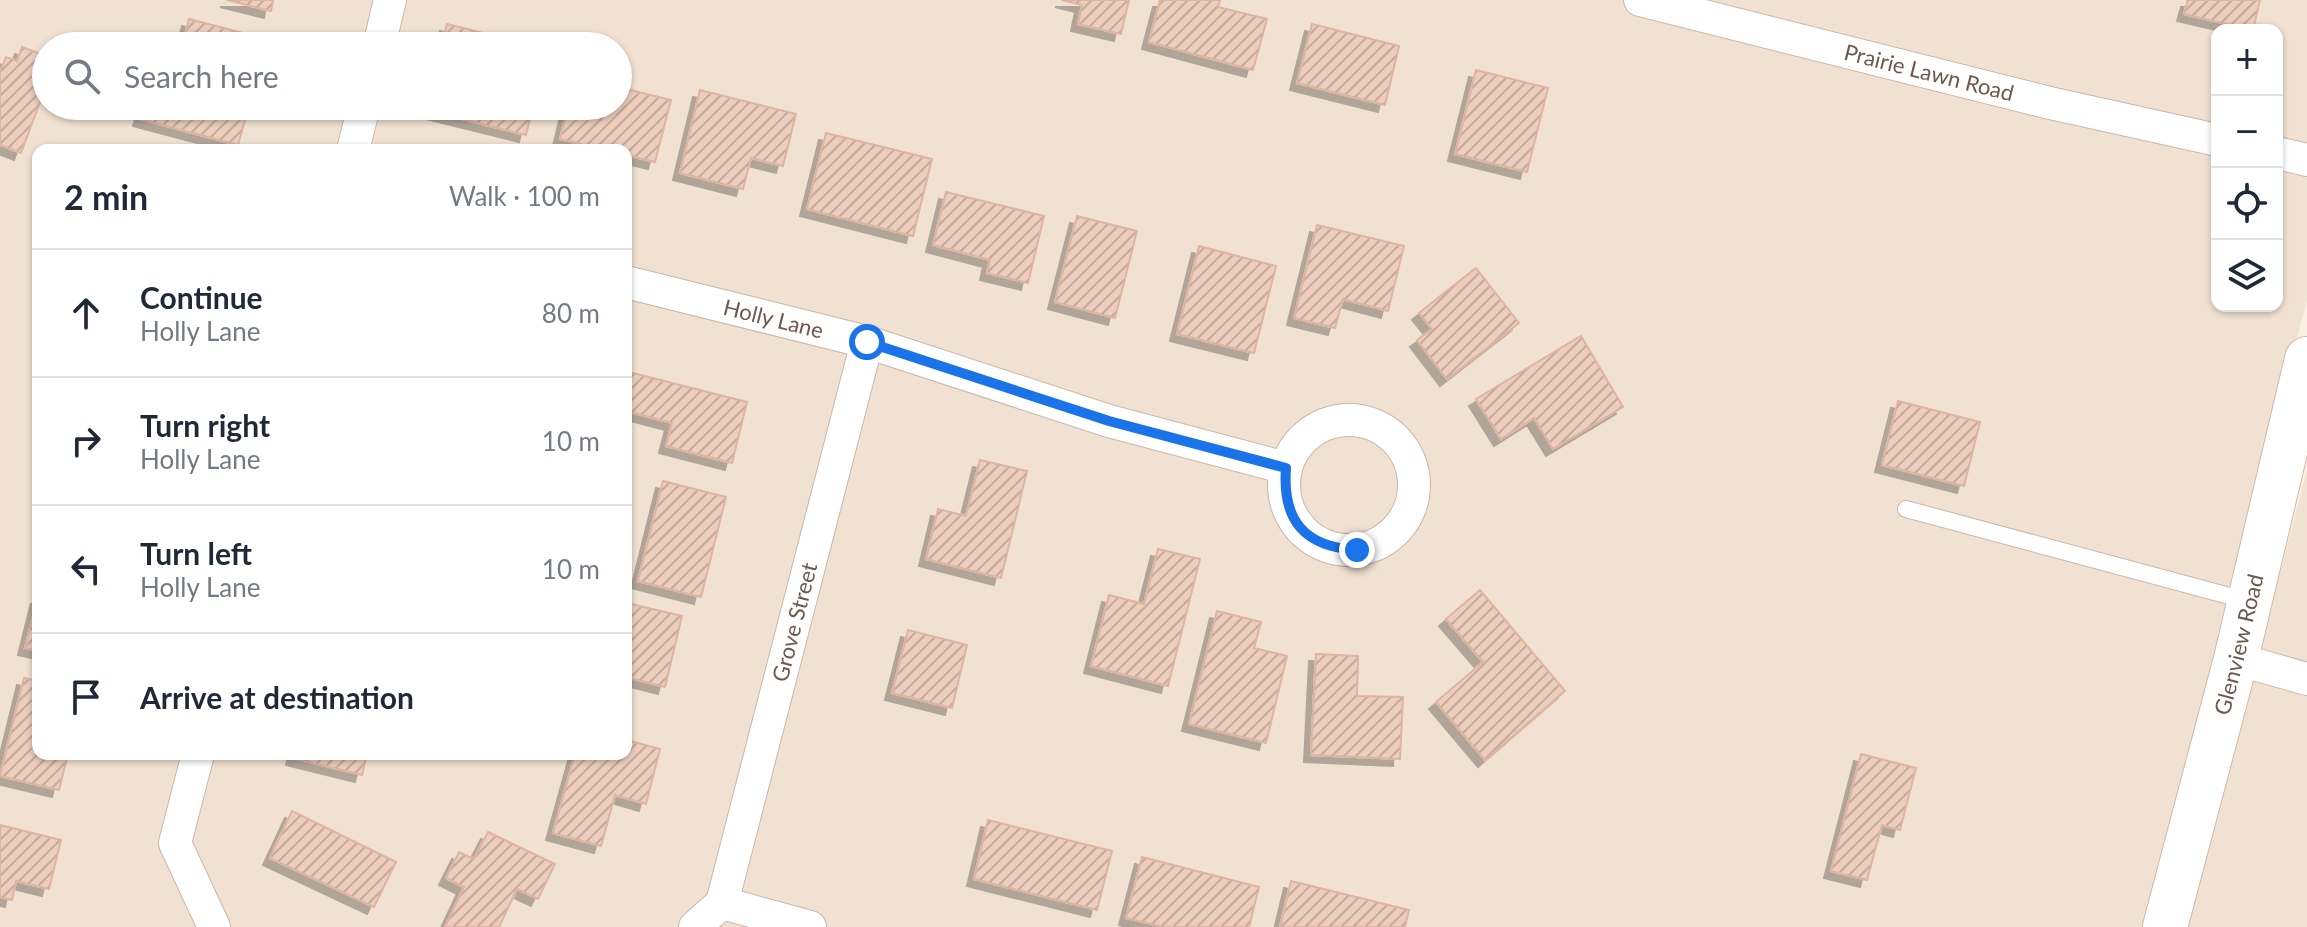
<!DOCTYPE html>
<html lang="en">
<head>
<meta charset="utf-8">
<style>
	:root { --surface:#fff; --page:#f6f6f7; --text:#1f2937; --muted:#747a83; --line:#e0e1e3 }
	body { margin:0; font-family:Lato,sans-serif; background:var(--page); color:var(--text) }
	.controls { position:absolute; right:24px; top:24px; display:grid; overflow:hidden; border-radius:16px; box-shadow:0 2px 6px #0004 }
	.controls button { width:72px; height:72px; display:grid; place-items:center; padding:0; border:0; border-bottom:2px solid var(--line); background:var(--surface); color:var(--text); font:40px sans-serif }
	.stop { position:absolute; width:24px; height:24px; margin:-18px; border:6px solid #1a73e8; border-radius:50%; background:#fff }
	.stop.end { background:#1a73e8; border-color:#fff; box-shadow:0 2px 8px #0008 }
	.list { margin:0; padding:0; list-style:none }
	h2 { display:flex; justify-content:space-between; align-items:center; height:104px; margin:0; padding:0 32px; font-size:34px }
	h2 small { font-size:26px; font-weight:400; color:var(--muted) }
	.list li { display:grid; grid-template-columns:52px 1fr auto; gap:24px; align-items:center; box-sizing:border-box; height:128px; padding:0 32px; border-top:2px solid var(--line) }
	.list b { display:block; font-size:30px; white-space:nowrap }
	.list p { margin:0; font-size:26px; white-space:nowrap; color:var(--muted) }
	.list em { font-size:26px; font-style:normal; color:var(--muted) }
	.icon { flex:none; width:44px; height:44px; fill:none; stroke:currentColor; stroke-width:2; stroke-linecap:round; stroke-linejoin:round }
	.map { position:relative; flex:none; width:2307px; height:927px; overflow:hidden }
	.search { position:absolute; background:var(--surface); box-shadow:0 2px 6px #0004; left:32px; top:32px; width:600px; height:88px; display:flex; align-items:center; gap:20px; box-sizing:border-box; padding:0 28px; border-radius:44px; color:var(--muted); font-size:30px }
	.panel { position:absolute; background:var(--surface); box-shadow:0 2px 6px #0004; left:32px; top:144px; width:600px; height:616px; border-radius:16px }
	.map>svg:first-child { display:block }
	.residential { fill:#f1e1d2; fill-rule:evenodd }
	.building { fill:url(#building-hatch); stroke:#dfb49f; stroke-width:2; filter:url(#shadow) }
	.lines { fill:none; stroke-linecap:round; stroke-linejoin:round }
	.service-casing { stroke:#cab7ab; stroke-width:18 }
	.minor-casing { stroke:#cab7ab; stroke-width:34 }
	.secondary-casing { stroke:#cfb9ab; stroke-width:46 }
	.service { stroke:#fff; stroke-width:16 }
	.minor { stroke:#fff; stroke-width:32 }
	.secondary { stroke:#fff; stroke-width:44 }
	.route { stroke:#1a73e8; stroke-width:10 }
	.labels { text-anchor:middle; stroke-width:8; stroke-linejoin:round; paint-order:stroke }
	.street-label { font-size:22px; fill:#70574b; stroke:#fdf4e9 }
</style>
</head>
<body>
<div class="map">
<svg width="2307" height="927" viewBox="0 0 2307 927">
	<defs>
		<pattern id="building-hatch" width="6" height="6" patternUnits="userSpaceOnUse" patternTransform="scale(2)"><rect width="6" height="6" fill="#edcebd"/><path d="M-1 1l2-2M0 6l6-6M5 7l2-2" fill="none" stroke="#c4aa9c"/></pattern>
		<filter id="shadow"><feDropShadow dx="-7" dy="7" stdDeviation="0" flood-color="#0004"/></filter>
	</defs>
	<rect width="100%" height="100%" fill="#faf0e3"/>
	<!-- residential -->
	<path class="residential" d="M0,0H2307V299L2147,927H0ZM2217,30H2277V306H2217ZM46,46H618V106H46ZM38,150H626V754H38Z
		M2307,469V927H2188Z"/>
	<!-- building -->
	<path class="building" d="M227,0H273L271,11Z
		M1062,0H1129L1121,34L1078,24L1082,5Z
		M1160,0H1220L1218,7L1267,19L1253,70L1149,42Z
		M2188,0H2260L2253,30L2184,14Z
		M189,19L266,39L264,46H182Z
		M447,24L535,46H441Z
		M1312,24L1399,46L1385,105L1297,83Z
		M22,47L46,56V86L21,153L0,145V72L6,57L17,61Z
		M1476,70L1548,88L1527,172L1455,154Z
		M618,87L671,100L655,162L626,155V150H605L560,139L568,106H618Z
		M700,90L796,114L783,166L751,158L743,189L680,173Z
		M144,106H249L238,145L140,119Z
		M426,106H533L526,135L425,110Z
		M826,133L932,159L913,236L807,209Z
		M946,192L1044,216L1028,283L987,273L990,260L933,245Z
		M1077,216L1137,231L1115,318L1055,302Z
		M1317,225L1404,246L1388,311L1343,299L1335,328L1294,318Z
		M1199,246L1276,266L1254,353L1177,334Z
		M1476,268L1519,323L1447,379L1417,340L1432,329L1419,313Z
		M1581,336L1623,407L1553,449L1534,418L1501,439L1476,399Z
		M629,372L747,402L732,463L666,446L672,423L626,411V384Z
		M1898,401L1980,422L1964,486L1882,465Z
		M980,460L1027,471L1001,578L926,559L938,509L966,516Z
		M663,481L726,497L701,597L638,581Z
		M1158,549L1200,559L1168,686L1091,666L1109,595L1144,604Z
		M1480,590L1565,691L1485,760L1436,702L1483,662L1446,619Z
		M38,596V651L25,648Z
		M627,603L682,616L665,687L626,677Z
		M1217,611L1261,622L1254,648L1287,656L1266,743L1189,724Z
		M908,630L967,645L952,708L892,693Z
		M1316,654L1358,656L1357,696L1403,697L1400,759L1311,755Z
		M24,678L38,681V754H68L59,790L0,776Z
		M626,740L660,749L646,804L615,795L601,846L553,833L575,754H626Z
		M294,754H367L362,775L293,758Z
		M1861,754L1916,768L1900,830L1882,825L1867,880L1831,871Z
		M292,811L396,862L374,907L270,858Z
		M988,820L1112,851L1097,910L974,879Z
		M0,825L61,840L49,889L16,881L12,900L0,897Z
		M488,832L555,864L538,899L517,889L499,927H445L464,887L446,878L459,852L474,859Z
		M1142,857L1259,887L1249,927H1164L1126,918Z
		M1291,881L1409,910L1405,927H1280Z"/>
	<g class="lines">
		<defs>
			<path id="service" d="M1906,509L2248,601"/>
			<g id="minor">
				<path id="s1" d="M1640,0L2050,103L2217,140"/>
				<path d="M379,46L390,0"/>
				<path d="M353,150L364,106"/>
				<path d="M2277,153L2307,160"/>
				<path id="s2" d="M626,282L867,342L1109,421L1286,468"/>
				<circle cx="1349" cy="485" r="65"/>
				<path d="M2236,659L2307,679"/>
				<path d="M198,754L175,843L214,927"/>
				<path id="s3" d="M722,903L867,342"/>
				<path d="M695,927L722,903L810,927"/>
			</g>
			<g id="secondary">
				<path id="s4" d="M2165,927L2236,659L2307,359"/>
			</g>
		</defs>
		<!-- service casing -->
		<use href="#service" class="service-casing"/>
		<!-- minor casing -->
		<use href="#minor" class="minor-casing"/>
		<!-- secondary casing -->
		<use href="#secondary" class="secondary-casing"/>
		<!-- service -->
		<use href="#service" class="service"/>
		<!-- minor -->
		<use href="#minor" class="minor"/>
		<!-- secondary -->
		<use href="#secondary" class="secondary"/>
	</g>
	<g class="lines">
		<!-- route -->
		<path class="route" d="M867,342L1109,421L1286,468C1282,520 1304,547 1357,550"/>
	</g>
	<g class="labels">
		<!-- street labels -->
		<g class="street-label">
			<text dy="8" stroke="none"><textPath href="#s1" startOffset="298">Prairie Lawn Road</textPath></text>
			<text dy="8" stroke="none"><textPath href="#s2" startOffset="152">Holly Lane</textPath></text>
			<text dy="8" stroke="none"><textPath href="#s3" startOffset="290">Grove Street</textPath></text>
			<text dy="8" stroke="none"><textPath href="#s4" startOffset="292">Glenview Road</textPath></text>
		</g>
	</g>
</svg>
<div class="controls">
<button>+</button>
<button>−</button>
<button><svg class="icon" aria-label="locate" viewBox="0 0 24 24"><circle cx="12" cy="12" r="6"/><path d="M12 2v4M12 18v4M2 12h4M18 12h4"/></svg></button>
<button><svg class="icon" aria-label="layers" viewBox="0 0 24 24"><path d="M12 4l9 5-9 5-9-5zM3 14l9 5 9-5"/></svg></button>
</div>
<div class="stop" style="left:867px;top:342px"></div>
<div class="stop end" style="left:1357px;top:550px"></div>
<div class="search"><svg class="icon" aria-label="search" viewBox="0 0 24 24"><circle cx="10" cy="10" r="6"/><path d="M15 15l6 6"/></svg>Search here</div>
<section class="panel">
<h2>2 min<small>Walk · 100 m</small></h2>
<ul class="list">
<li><svg class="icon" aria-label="ahead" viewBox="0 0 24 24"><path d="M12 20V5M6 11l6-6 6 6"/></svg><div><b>Continue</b><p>Holly Lane</p></div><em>80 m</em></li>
<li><svg class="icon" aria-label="right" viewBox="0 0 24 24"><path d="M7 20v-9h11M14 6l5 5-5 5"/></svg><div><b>Turn right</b><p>Holly Lane</p></div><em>10 m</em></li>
<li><svg class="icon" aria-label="left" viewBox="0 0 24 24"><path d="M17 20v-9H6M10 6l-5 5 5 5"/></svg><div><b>Turn left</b><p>Holly Lane</p></div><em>10 m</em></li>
<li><svg class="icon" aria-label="arrive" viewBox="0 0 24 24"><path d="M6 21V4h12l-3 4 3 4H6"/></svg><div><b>Arrive at destination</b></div></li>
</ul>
</section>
</div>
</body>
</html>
